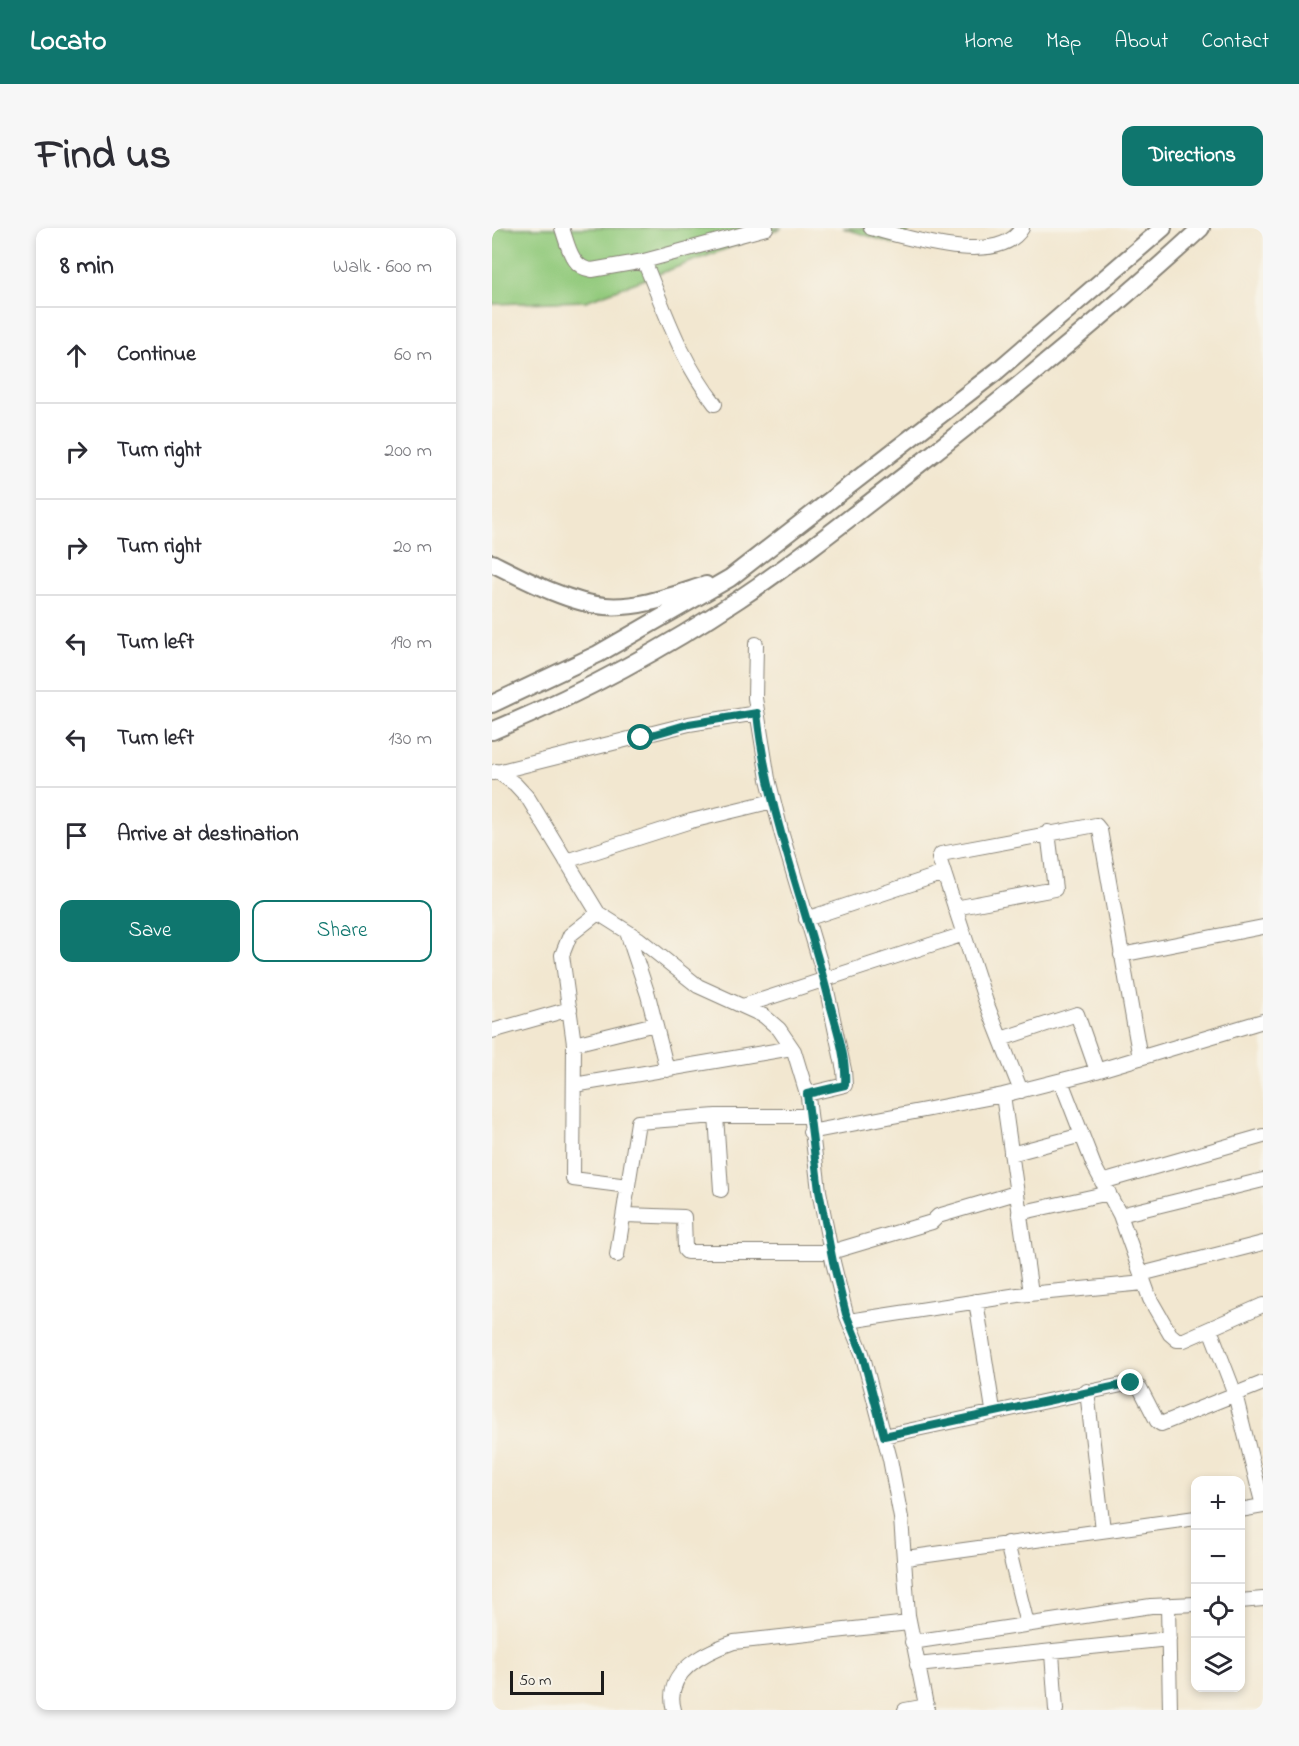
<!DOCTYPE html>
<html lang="en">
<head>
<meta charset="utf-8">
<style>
	:root { --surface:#fff; --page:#f7f7f7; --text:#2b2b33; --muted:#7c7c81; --line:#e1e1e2; --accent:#0f766e }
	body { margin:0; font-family:"Indie Flower",sans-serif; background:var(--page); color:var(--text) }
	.controls { position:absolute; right:18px; bottom:18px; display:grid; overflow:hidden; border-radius:12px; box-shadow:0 3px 9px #0003 }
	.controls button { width:54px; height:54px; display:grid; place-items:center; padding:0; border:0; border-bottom:2px solid var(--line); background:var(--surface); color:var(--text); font:30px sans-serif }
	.scale { position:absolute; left:18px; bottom:15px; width:94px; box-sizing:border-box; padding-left:6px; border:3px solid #1c1c1c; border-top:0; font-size:16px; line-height:21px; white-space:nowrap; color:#1c1c1c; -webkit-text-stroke:4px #f7f3e8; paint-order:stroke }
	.stop { position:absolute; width:18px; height:18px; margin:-14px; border:4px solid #0f766e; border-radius:50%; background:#fff }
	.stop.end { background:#0f766e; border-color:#fff; box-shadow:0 2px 6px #0008 }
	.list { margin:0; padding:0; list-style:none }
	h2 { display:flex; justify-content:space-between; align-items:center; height:78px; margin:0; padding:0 24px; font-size:26px }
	h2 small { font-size:20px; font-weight:400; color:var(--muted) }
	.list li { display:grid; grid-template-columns:39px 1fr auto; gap:18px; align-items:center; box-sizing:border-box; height:96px; padding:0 24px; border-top:2px solid var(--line) }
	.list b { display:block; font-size:22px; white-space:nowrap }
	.list em { font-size:20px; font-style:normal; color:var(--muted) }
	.actions { display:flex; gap:12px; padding:18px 24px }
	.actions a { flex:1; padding:14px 0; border:2px solid var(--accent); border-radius:12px; text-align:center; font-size:21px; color:var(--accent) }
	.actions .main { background:var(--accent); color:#fff }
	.icon { flex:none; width:33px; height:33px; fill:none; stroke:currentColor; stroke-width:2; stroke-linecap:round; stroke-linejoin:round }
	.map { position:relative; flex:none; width:771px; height:1482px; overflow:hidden; border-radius:12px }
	header { display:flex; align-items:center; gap:36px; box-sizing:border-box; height:84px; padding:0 30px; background:var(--accent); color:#fff }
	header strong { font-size:28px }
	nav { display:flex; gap:33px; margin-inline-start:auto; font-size:21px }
	.intro { display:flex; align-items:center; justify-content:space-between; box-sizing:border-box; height:144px; padding:0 36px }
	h1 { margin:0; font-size:42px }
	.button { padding:15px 27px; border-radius:12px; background:var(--accent); color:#fff; font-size:21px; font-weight:700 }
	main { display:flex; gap:36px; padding:0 36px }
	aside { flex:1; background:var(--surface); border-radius:12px; box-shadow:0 3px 9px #0003 }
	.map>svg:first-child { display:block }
	.green { fill:#93ca7d; stroke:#58734c; stroke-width:1.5 }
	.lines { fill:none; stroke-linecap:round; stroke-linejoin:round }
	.minor-casing { stroke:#878276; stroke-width:16 }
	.major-casing { stroke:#878276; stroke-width:20 }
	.minor { stroke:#fff; stroke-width:14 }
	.major { stroke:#fff; stroke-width:16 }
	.route { stroke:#0f766e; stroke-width:8 }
</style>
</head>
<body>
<header>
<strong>Locato</strong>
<nav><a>Home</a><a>Map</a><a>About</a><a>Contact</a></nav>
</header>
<div class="intro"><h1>Find us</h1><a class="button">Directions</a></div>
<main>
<aside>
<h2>8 min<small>Walk · 600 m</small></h2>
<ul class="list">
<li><svg class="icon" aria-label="ahead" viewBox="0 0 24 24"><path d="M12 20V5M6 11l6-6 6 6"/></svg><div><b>Continue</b></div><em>60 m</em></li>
<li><svg class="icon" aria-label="right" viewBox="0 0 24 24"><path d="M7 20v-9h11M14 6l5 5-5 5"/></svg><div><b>Turn right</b></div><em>200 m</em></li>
<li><svg class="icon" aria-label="right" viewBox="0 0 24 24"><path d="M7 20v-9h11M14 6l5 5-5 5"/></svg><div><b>Turn right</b></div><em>20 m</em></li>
<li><svg class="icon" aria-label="left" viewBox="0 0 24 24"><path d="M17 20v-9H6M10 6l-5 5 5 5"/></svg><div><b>Turn left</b></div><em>190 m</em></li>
<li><svg class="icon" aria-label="left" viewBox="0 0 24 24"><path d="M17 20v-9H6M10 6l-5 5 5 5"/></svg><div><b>Turn left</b></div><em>130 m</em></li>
<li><svg class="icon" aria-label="arrive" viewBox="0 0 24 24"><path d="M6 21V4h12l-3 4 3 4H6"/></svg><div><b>Arrive at destination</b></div></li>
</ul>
<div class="actions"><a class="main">Save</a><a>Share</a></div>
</aside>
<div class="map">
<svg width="771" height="1482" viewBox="0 0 771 1482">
	<rect width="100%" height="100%" fill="#f7f3e8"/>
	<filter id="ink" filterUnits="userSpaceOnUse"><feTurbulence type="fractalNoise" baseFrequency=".0167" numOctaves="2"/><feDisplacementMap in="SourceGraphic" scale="12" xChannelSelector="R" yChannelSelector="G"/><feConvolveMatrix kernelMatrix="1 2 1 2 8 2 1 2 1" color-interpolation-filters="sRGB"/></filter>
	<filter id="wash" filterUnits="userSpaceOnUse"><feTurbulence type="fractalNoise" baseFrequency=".008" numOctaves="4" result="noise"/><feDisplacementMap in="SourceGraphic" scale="24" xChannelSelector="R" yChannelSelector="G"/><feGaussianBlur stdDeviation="1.35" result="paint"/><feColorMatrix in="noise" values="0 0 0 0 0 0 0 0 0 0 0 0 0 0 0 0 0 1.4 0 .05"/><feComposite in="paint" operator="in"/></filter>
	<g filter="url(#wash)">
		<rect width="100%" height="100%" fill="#f2e7d0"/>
		<!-- green -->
		<path class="green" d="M0,0H290L94,73L0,76Z
			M351,0H421L402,16Z"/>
	</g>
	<g filter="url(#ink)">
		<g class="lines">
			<defs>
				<path id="minor" d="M70,0C76,17 79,40 100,42L152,33L274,0
					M379,0C414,9 507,40 530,0
					M152,33C174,85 188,131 223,176
					M264,416L263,470L276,551L290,607L331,744L352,842L353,857L315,866
					M4,543L23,556L36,570L106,685L147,711L206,758L272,788L287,801L302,823L316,869L327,963L341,1034L354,1086L370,1125L398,1231L409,1290L416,1387L435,1482
					M1,545L197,496L265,485
					M74,633L199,593L281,573
					M463,680L563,661L556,604
					M106,685L78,707L70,727L82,816L81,951L136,958
					M314,691L452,645
					M135,704L156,767L175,842
					M629,727L771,699
					M251,778L472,706
					M0,803L78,781
					M509,811L585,786L605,843
					M82,816L163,796
					M569,853L602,938L628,987L658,1071L678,1106L685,1112H692L771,1077
					M82,857L300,820
					M529,863L494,774L447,630L449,626L604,597L608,602L648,830
					M511,867L539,1065
					M224,888L229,962
					M318,904L511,867L594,846L771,793
					M519,926L590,907
					M610,954L771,908
					M527,985L617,965
					M133,987L192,989L193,1022L195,1024H339L440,994L446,988L524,965
					M628,987L771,952
					M125,1027L146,894L224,888H317
					M649,1046L771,1015
					M484,1073L501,1182
					M357,1093L526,1067L652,1055
					M718,1101L743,1166L771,1278
					M595,1163L611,1302
					M392,1208L639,1155L648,1160L665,1193L669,1196L771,1155
					M748,1282L771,1278
					M515,1315L535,1396
					M414,1330L704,1290
					M748,1373L771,1371
					M676,1377L678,1482
					M420,1414L659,1378L704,1376
					M560,1425L564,1482
					M425,1437L677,1411
					M182,1482C171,1444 213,1424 242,1414L417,1395
					M413,1482L435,1478"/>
				<path id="major" d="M0,335C32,351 77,375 113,378C147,381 182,367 214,357
					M0,476L106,426L238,350L505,143L671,0
					M0,503C86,467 169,423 247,371C307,331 364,285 421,241C520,164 617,85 709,0"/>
			</defs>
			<!-- minor casing -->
			<use href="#minor" class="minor-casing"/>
			<!-- major casing -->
			<use href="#major" class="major-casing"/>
			<!-- minor -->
			<use href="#minor" class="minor"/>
			<!-- major -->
			<use href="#major" class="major"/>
		</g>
	</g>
	<g class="lines" filter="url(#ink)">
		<!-- route -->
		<path class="route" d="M149,510L197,496L265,485C275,584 314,677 337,772C344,799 355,829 353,857L315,866L327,963L341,1034L354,1086L370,1125L392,1208L639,1155"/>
	</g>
</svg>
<div class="controls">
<button>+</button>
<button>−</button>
<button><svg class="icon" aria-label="locate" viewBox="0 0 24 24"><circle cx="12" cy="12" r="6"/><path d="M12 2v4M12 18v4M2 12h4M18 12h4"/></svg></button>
<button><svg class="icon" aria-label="layers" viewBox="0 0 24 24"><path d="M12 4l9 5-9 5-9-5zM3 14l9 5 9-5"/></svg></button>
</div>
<div class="scale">50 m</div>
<div class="stop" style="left:149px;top:510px"></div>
<div class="stop end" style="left:639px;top:1155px"></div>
</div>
</main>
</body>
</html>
